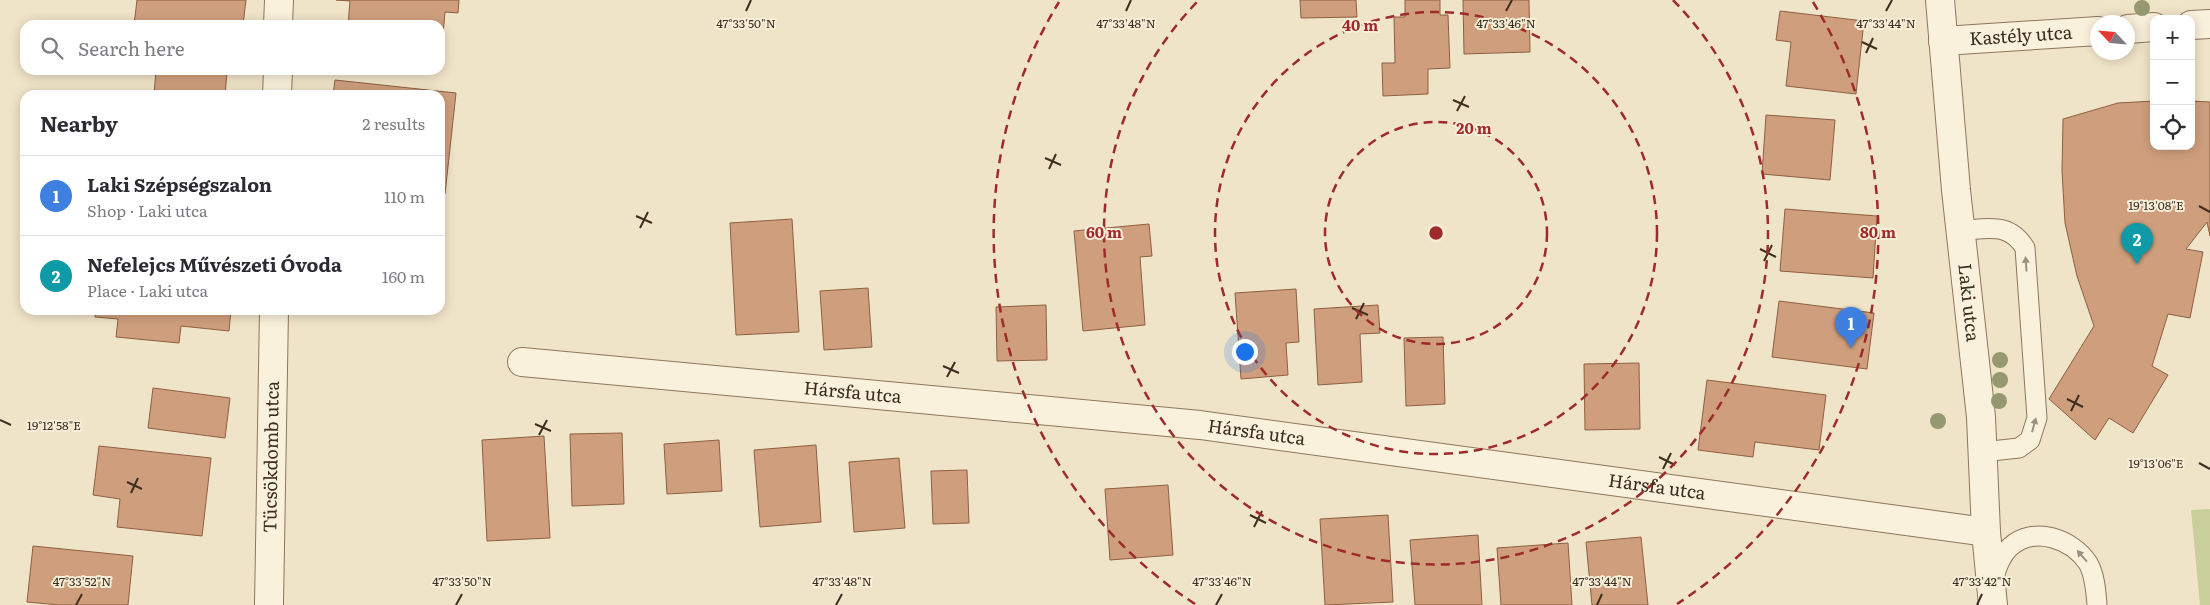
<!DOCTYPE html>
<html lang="en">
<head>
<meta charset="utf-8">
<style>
	:root { --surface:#fff; --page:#f7f7f7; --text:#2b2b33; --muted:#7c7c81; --line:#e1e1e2; --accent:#db2777 }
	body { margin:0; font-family:Literata,serif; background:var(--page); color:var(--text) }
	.controls { position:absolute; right:15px; top:15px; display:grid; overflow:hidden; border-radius:10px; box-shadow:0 2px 12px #0003 }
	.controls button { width:45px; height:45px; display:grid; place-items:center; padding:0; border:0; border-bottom:1px solid var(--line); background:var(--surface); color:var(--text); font:25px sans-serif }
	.compass { position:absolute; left:2090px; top:15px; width:45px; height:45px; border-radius:50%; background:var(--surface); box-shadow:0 2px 12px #0003; rotate:296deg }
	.you { position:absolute; left:1244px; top:351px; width:18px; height:18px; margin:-12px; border:4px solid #fff; border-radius:50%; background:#1a73e8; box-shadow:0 0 0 8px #1a73e833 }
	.badge { display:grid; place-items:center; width:32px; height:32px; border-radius:50%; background:var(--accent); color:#fff; font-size:16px; font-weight:700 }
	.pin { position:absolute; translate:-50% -41px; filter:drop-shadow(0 1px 2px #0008) }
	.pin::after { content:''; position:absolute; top:26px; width:18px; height:15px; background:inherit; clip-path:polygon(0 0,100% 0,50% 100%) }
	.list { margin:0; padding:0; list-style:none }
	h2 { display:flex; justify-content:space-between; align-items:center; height:65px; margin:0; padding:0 20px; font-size:21px }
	h2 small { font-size:16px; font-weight:400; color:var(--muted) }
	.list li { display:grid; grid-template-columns:32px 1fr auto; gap:15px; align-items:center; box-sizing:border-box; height:80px; padding:0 20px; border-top:1px solid var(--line) }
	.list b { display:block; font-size:19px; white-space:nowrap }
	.list p { margin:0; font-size:16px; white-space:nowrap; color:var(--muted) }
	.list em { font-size:16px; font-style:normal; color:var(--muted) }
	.icon { flex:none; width:28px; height:28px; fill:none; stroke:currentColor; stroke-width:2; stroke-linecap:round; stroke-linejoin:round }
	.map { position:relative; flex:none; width:2210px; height:605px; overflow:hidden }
	.search { position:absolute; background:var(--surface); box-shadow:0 2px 12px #0003; left:20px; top:20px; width:425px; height:55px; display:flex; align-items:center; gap:12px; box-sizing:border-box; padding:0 18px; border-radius:15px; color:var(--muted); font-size:19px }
	.panel { position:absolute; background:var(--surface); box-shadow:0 2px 12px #0003; left:20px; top:90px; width:425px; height:225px; border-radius:15px }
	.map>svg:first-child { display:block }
	.green { fill:#c9cf9b }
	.building { fill:#cf9f7d; stroke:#8d5f41 }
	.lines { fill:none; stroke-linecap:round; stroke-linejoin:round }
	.lane-casing { stroke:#8d765c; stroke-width:21 }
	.street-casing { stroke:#8d765c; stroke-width:30 }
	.lane { stroke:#faf1dc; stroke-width:19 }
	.street { stroke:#faf1dc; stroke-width:28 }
	.tree { fill:#96986f }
	.oneway { fill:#9c907e }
	.ticks { fill:none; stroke:#3d2e20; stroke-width:2 }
	.ring { fill:none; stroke:#9e2a2b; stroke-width:2.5; stroke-dasharray:9 6 }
	.labels { text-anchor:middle; stroke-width:4; stroke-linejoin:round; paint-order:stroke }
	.street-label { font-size:18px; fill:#3d2e20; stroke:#f7eed8 }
	.ticks-label { font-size:12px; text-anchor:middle; fill:#3d2e20; stroke:#f7eed8; stroke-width:4; stroke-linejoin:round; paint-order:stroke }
	.centre { fill:#9e2a2b; stroke:#f7eed8; stroke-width:2.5 }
	.ring-label { font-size:15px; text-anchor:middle; font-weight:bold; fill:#9e2a2b; stroke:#f7eed8; stroke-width:4; stroke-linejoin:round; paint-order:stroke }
</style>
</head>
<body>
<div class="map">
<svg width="2210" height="605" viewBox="0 0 2210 605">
	<rect width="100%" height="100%" fill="#f0e4c8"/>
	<!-- green -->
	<path class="green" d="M2210,509V605H2200L2191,510Z"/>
	<!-- building -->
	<path class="building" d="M137,0H246L243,25H134Z
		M336,0H459L458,13L445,12L442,46L440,45V25H348L350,1Z
		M1300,0H1356L1357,17L1301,18Z
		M1405,0H1440V15H1448L1450,68L1428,69V94L1383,96L1382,63H1395L1394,17H1405Z
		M1463,0H1529L1530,52L1464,54Z
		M1780,11L1864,21L1856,94L1786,86L1791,42L1776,40Z
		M156,70L227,72L225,95H154Z
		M335,80L456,93L445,194H440V95H333Z
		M2154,101V146H2191V101L2210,102V236L2207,222L2186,249L2203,252L2190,318L2168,314L2152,366L2168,375L2133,433L2109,418L2095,440L2049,399L2094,326L2077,276L2065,223L2062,171L2063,119L2118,103Z
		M1766,115L1835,120L1830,180L1762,174Z
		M1785,209L1877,216L1873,278L1780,271Z
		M792,219L799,332L736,335L730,223Z
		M1149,224L1152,256L1140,257L1145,325L1083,331L1074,231Z
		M868,288L872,347L824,350L820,291Z
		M1296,289L1299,342L1286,343L1288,375L1241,379L1235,293Z
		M1779,301L1874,313L1867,369L1772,357Z
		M1046,305L1047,360L997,361L996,307Z
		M1378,305L1380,333L1360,334L1362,382L1318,385L1314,309Z
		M95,310H231L229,331L181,326L179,343L116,337L118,319L95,317Z
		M1443,337L1445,404L1406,406L1404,338Z
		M1639,363L1640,429L1585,430L1584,364Z
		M1707,380L1826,395L1819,450L1755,442L1753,457L1698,450Z
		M153,388L230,398L225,438L148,428Z
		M622,433L624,504L572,506L570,434Z
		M544,436L550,538L487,541L482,440Z
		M719,440L722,491L667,494L664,444Z
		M816,445L821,522L760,527L754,450Z
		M99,446L211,458L202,536L117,527L120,499L93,495Z
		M899,458L905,528L854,532L849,462Z
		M967,470L969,523L933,524L931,471Z
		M1168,485L1173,555L1110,560L1105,489Z
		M1388,515L1393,602L1325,605L1320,519Z
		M1478,535L1482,605H1415L1410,540Z
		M1641,537L1648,605H1592L1586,542Z
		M1568,543L1572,605H1501L1497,548Z
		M33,546L133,556L128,605H59L27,602Z"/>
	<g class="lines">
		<defs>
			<path id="lane" d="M1962,230C1989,229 2009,222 2025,248L2037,418L2030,440L2019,448L1982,452
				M1993,581C1996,569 2001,555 2010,547C2034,525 2072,539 2088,563C2095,575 2096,592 2097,605"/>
			<g id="street">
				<path id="s1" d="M1940,0L1956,190L1981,417L1986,532L1993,605"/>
				<path d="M278,25L279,0"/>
				<path d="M2191,25L2210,24"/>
				<path d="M2128,29L2154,27"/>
				<path id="s2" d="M1943,41L2098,31"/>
				<path d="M277,95L278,70"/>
				<path id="s3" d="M522,362L1200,425L1986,532"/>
				<path id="s4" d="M269,605L274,310"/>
			</g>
		</defs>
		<!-- lane casing -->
		<use href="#lane" class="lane-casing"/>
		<!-- street casing -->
		<use href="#street" class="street-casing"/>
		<!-- lane -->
		<use href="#lane" class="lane"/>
		<!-- street -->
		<use href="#street" class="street"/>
	</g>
	<!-- trees -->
	<g class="tree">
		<circle cx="2142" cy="8" r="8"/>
		<circle cx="2000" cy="360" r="8"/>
		<circle cx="2000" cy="380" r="8"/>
		<circle cx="1999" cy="401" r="8"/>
		<circle cx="1938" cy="421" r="8"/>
	</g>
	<!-- one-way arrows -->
	<defs><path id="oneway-solid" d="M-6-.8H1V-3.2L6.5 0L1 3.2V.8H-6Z" transform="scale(1.25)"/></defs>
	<g class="oneway">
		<use href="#oneway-solid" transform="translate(2026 264) rotate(-94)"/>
		<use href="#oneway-solid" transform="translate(2034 425) rotate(-75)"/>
		<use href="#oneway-solid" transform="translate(2082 556) rotate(-131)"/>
	</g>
	<!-- ticks -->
	<path class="ticks" d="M746,11L751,0M1126,11L1131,0M1506,11L1512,0M1886,11L1892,0M1862,42L1877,49M1866,53L1873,38M1453,100L1469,107M1457,111L1465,96M1045,158L1061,165M1049,169L1056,154M2199,206L2210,212M636,216L652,223M640,228L648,212M1760,249L1776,257M1764,261L1772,245M1352,308L1368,315M1356,319L1364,303M943,366L959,373M947,377L955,362M2067,399L2083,407M2071,411L2079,395M0,420L11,425M535,424L551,431M539,435L547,420M1659,457L1675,465M2199,463L2210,469M1663,469L1671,453M127,482L142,489M131,493L138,478M1250,515L1266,523M1254,527L1262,511M76,605L82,594M456,605L462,594M836,605L842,594M1216,605L1222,594M1597,605L1602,594M1977,605L1982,594"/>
	<!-- distance rings -->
	<g class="ring">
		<circle cx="1436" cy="233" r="111"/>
		<circle cx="1436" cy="233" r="221"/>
		<path d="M1673 0A332 332 0 1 1 1199 0"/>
		<path d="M1195 604A442 442 0 0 1 1059 2M1813 2A442 442 0 0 1 1677 604"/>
	</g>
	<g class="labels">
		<!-- street labels -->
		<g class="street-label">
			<text dy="6" stroke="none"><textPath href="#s2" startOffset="78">Kastély utca</textPath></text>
			<text dy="6" stroke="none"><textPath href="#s1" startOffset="304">Laki utca</textPath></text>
			<text dy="6" stroke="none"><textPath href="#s3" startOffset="332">Hársfa utca</textPath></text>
			<text dy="6" stroke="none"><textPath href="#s3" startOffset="738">Hársfa utca</textPath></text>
			<text dy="6" stroke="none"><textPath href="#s4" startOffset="148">Tücsökdomb utca</textPath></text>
			<text dy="6" stroke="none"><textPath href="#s3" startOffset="1142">Hársfa utca</textPath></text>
		</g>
	</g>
	<g class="ticks-label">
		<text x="746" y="28">47°33'50"N</text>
		<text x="1126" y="28">47°33'48"N</text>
		<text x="1506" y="28">47°33'46"N</text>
		<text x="1886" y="28">47°33'44"N</text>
		<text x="2156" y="210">19°13'08"E</text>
		<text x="54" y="430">19°12'58"E</text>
		<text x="2156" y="468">19°13'06"E</text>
		<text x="82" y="586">47°33'52"N</text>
		<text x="462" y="586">47°33'50"N</text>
		<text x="842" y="586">47°33'48"N</text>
		<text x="1222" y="586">47°33'46"N</text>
		<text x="1602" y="586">47°33'44"N</text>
		<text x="1982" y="586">47°33'42"N</text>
	</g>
	<circle cx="1436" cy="233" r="8" class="centre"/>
	<g class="ring-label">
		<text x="1360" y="31">40 m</text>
		<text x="1474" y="134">20 m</text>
		<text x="1878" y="238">80 m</text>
		<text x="1104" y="238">60 m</text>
	</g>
</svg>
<div class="controls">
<button>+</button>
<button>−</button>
<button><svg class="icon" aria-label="locate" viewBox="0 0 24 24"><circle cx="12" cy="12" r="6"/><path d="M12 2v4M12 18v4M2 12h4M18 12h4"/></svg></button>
</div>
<svg class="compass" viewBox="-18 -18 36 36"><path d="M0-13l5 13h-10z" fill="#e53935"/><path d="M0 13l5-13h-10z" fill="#7c7c81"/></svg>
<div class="you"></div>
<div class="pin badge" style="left:1851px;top:348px;background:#3f7fe0">1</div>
<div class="pin badge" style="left:2137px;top:264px;background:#0f9aa8">2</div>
<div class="search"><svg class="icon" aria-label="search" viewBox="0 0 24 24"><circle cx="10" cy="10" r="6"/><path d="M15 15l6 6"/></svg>Search here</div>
<section class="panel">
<h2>Nearby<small>2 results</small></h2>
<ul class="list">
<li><span class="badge" style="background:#3f7fe0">1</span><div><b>Laki Szépségszalon</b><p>Shop · Laki utca</p></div><em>110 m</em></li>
<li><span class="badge" style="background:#0f9aa8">2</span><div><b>Nefelejcs Művészeti Óvoda</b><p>Place · Laki utca</p></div><em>160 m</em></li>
</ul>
</section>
</div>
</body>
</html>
